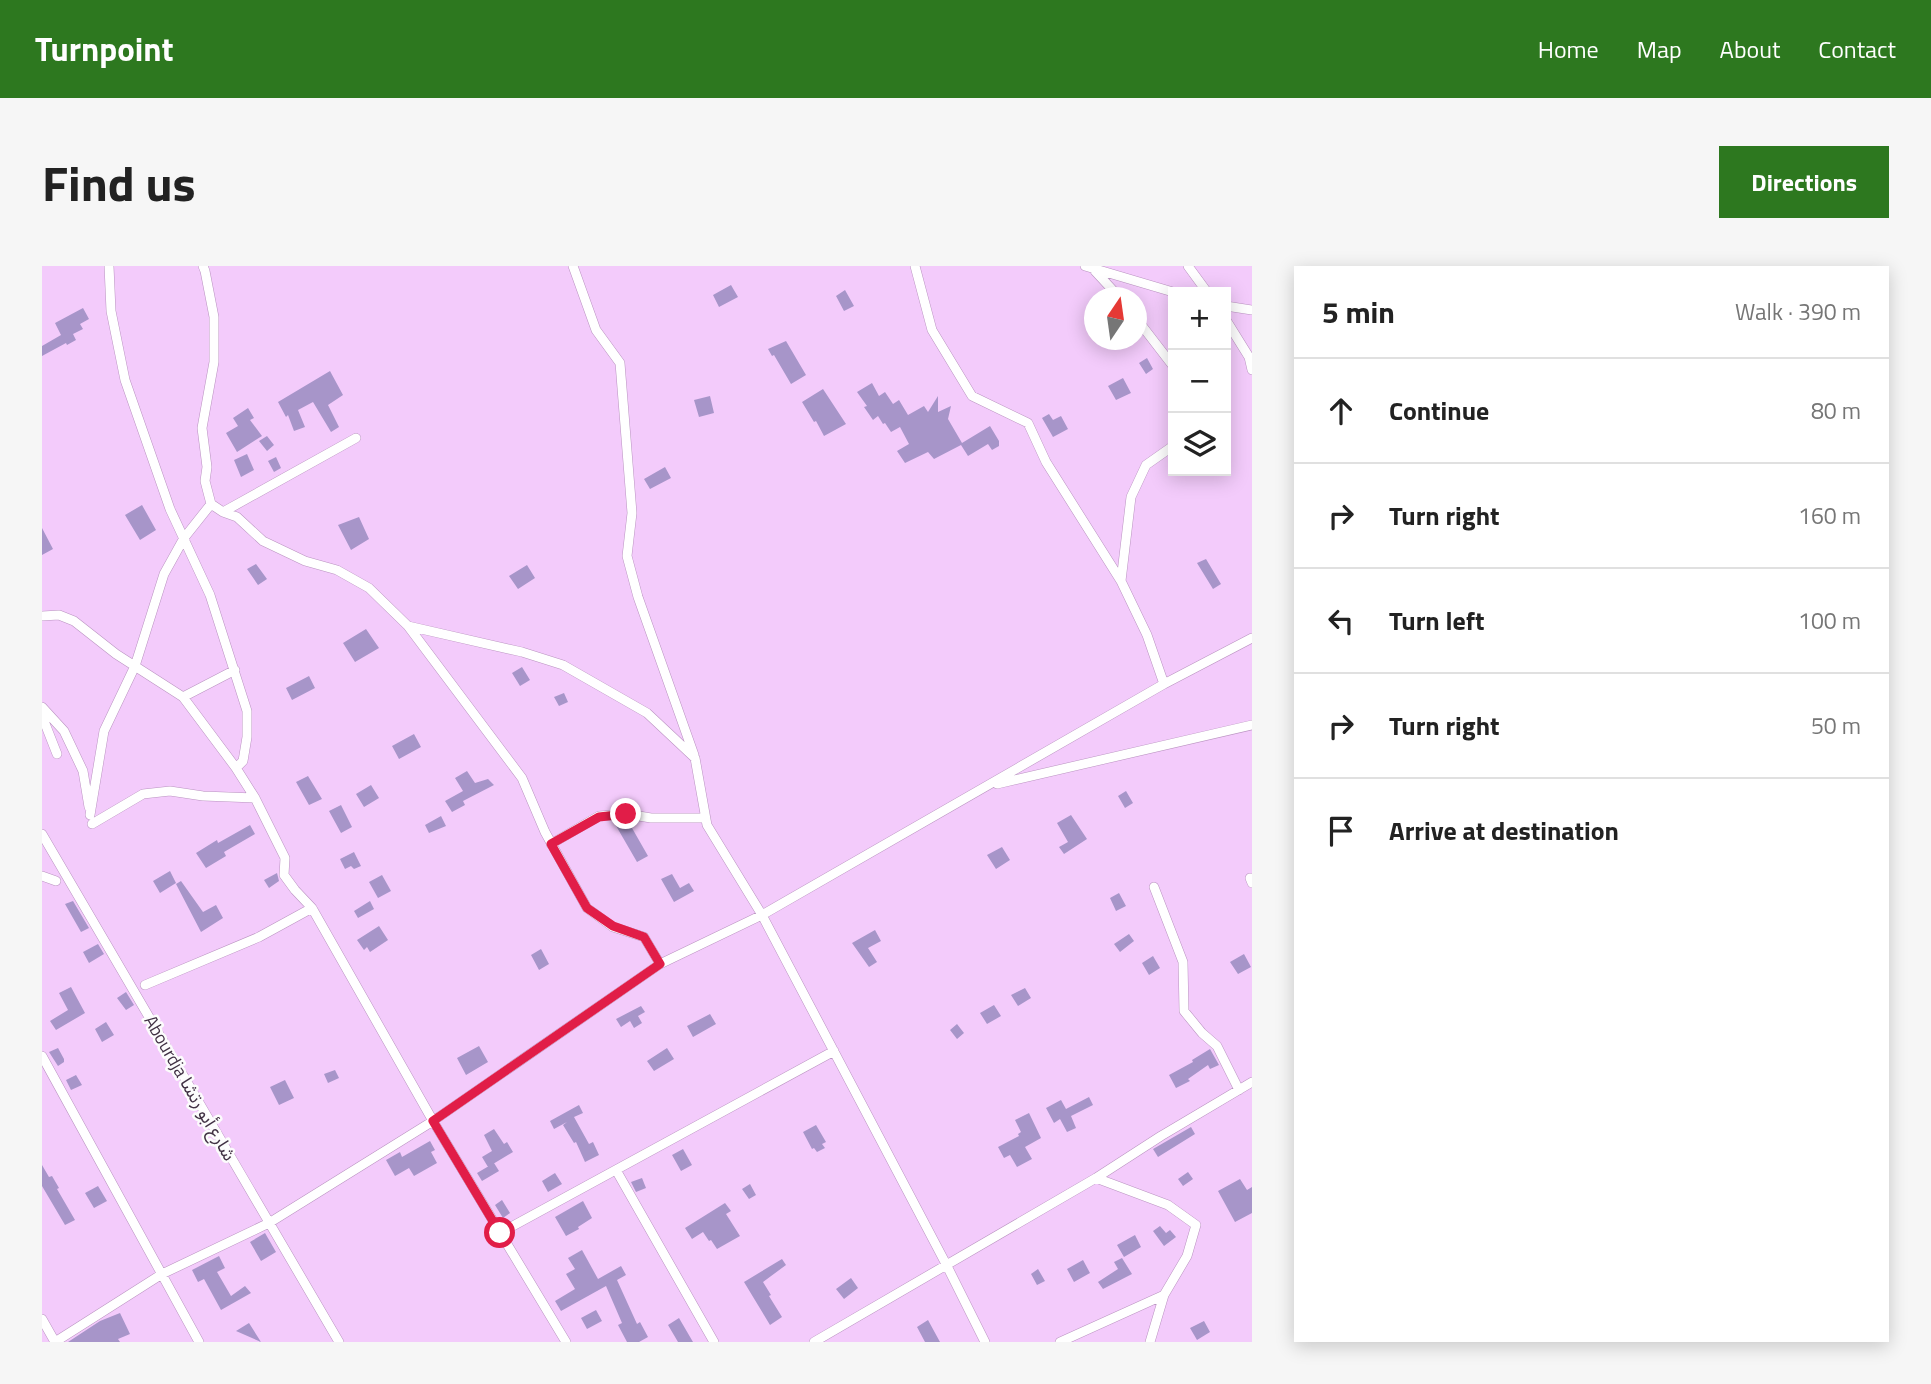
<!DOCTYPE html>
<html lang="en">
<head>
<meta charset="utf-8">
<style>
	:root { --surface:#fff; --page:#f6f6f6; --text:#222; --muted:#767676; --line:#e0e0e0; --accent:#2d781f }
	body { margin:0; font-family:"Titillium Web","Noto Sans Arabic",sans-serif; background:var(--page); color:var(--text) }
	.controls { position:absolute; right:21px; top:21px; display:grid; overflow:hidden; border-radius:0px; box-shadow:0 4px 18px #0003 }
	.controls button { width:63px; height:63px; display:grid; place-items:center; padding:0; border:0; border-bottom:2px solid var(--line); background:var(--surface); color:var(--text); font:35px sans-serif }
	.compass { position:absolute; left:1042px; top:21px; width:63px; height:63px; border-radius:50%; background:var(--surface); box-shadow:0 4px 18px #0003; rotate:13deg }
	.stop { position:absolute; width:21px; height:21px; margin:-16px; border:5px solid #e11d48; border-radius:50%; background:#fff }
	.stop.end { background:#e11d48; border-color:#fff; box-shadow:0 2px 7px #0008 }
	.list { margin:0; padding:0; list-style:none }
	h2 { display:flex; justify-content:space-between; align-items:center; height:91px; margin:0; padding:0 28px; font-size:30px }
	h2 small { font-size:23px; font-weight:400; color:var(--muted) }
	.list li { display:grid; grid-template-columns:46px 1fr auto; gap:21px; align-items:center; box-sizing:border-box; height:105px; padding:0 28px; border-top:2px solid var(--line) }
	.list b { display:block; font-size:26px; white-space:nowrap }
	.list em { font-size:23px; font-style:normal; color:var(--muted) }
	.icon { flex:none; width:38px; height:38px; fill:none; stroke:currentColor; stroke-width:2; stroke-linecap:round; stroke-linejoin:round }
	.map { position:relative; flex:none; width:1210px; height:1076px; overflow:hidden; border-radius:0px }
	header { display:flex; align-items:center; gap:42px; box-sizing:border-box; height:98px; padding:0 35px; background:var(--accent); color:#fff }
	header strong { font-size:33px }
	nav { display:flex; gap:38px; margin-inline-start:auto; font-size:24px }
	.intro { display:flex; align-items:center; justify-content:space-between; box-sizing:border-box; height:168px; padding:0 42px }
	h1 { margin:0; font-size:49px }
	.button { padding:18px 32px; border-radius:0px; background:var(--accent); color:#fff; font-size:24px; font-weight:700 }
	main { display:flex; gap:42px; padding:0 42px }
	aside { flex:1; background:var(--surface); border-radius:0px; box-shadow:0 4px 18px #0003 }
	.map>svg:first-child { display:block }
	.building { fill:#a795c9 }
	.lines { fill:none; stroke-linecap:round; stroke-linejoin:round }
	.minor-casing { stroke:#ba93c1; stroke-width:10 }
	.minor { stroke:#fff; stroke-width:9 }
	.route { stroke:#e11d48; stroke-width:9 }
	.labels { text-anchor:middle; stroke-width:5; stroke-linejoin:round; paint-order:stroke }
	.street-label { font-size:18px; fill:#413144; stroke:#fcfcfc }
</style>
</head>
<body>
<header>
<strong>Turnpoint</strong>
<nav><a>Home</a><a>Map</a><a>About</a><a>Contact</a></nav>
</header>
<div class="intro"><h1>Find us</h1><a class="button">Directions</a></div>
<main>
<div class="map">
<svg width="1210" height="1076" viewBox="0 0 1210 1076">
	<rect width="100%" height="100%" fill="#f3cbfb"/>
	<!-- building -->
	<path class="building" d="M689,19L696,31L677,41L671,29Z
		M803,24L812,40L802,45L794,30Z
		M41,42L47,53L38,58L41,63L31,68L34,74L25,79L24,77L0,90V80L19,69L13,57Z
		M744,75L764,109L749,118L732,89L730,90L726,83Z
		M1105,92L1111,103L1104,108L1097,97Z
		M288,105L301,129L286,139L297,161L289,166L271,136L256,144L263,161L252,165L246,149L244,151L236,136Z
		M1081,112L1089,127L1074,134L1066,120Z
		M830,117L837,130L843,126L851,138L857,134L866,149L882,140L886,146L896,130V146L909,140L906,153L920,177L948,160L957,175V180L950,184L946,178L926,190L919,179L892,193L886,186L863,197L855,185L867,178L858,161L849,166L843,157L841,158L836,150L831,154L822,141L825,140L815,126Z
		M781,123L804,158L782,170L774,155L772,156L760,136Z
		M668,130L672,147L657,151L652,134Z
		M206,142L212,152L208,154L220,170L195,186L184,167L196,160L191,152Z
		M1007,148L1011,154L1019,150L1026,163L1011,171L1000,152Z
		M225,170L232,179L225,185L217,175Z
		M205,188L212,204L199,211L192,194Z
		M234,191L239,202L232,206L226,195Z
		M623,201L629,212L608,223L602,213Z
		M100,239L114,264L98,274L83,249Z
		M317,251L327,273L309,284L296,259Z
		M0,262L11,283L0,289Z
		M1164,293L1179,318L1171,323L1155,297Z
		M214,298L225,313L216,319L205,303Z
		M485,299L493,312L476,323L467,310Z
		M324,363L337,382L313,396L301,377Z
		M480,401L488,414L478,420L470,407Z
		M267,410L273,422L250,434L244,422Z
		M522,427L526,436L517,440L512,431Z
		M372,468L379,481L357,493L350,480Z
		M425,505L433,517L446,513L452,519L421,535L423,539L410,546L403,535L421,525L413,512Z
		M266,510L280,533L267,539L254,516Z
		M329,519L337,532L322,541L314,528Z
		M1084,525L1091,537L1083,542L1076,530Z
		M299,539L310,561L299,567L287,545Z
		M1029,549L1045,573L1022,588L1017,581L1026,576L1015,557Z
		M399,550L404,560L387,567L383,559Z
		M586,555L606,590L595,596L573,558L578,556Z
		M208,559L213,568L182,586L184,590L164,602L154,587L175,574L176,577Z
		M960,581L968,594L954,603L945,589Z
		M312,586L319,600L312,603L309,600L303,603L298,593Z
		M128,605L134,617L118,627L111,615Z
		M235,607L237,615L227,622L222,614Z
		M630,608L638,622L647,617L652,625L632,636L619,613Z
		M340,609L349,625L336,632L327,616Z
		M139,615L161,646L174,639L181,652L159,666L134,618Z
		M1077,627L1084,640L1074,645L1068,632Z
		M31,635L47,662L39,666L23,638Z
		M328,635L332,643L316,652L312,645Z
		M337,660L346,674L328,686L325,681L322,684L315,674Z
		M833,664L839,675L826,682L835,696L827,701L810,677Z
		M1087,668L1092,675L1078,686L1072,678Z
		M56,678L62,688L47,697L41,686Z
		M499,683L507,698L497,704L489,689Z
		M1202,688L1209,701L1196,708L1188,696Z
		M1111,690L1118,702L1107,709L1100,697Z
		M29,721L43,747L14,764L8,755L26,744L17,727Z
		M983,722L989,732L976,740L969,729Z
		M84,726L92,739L84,744L75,732Z
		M952,739L959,750L945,758L938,747Z
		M599,740L603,746L596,750L600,757L592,762L588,755L579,761L574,753Z
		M668,748L674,758L651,771L645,760Z
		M64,756L72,769L60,776L53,763Z
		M915,758L922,767L915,773L908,764Z
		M437,780L446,796L424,809L415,792Z
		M16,782L22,793V796L16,800L7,786Z
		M625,782L632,793L612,805L605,795Z
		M1168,783L1177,799L1168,803L1166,799L1146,813L1148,815L1134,822L1127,809L1151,796L1150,794Z
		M293,804L297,812L286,817L282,808Z
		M34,809L40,819L29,824L24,814Z
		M243,814L252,832L237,839L228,821Z
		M1047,831L1051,839L1029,850L1034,862L1025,866L1018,853L1012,857L1004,842L1019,834L1024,843Z
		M537,839L541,847L532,851L547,878L551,876L557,889L543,896L534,876L532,877L521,859L525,856L512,863L508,855Z
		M987,847L999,872L983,881L990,893L975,901L968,889L962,892L956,881L977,870L976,868L979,866L973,854Z
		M774,859L784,876L780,878L783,882L775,886L772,882L770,883L761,866Z
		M1149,861L1153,868L1116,891L1111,883Z
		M452,863L462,878L465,876L471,886L446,901L440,891L450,885L442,869Z
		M388,875L393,884L389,886L395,897L372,910L367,902L353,910L344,894L358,886L360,891Z
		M641,883L650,899L639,905L630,889Z
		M452,897L457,905L440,915L435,907Z
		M0,899L7,911L10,910L17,922L15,923L33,954L23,959L0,920Z
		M1146,906L1151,913L1141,920L1136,913Z
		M513,907L520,918L506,926L500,915Z
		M600,912L604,922L594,926L589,916Z
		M1198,913L1205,924L1210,921V947L1193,956L1176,925Z
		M708,918L714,929L707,933L700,923Z
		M56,920L65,935L52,942L43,927Z
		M460,934L468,947L461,952L453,939Z
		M541,935L550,952L536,961L537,963L524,970L513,951Z
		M683,937L689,945L684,948L698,970L675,983L669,974L667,975L661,966L650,973L643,962Z
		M1118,960L1124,967L1128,964L1134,971L1122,980L1111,965Z
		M223,967L234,986L219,995L208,976Z
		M1093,969L1099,981L1082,991L1075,979Z
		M540,984L556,1013L579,1000L584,1009L575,1014L595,1058L598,1056L606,1071L597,1076H585L576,1059L580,1057L564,1020L519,1045L513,1035L533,1023L524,1008L533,1003L526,992Z
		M177,990L183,1002L175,1006L189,1030L203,1020L209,1027L179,1044L162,1013L156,1016L150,1004Z
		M1080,992L1090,1008L1061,1023L1056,1016L1076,1003L1072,996Z
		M740,993L744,999L721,1016L729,1029L727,1030L740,1051L728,1059L702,1016Z
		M1041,994L1048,1007L1032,1016L1025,1003Z
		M996,1003L1003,1015L995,1019L989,1008Z
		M809,1012L816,1022L802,1033L794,1023Z
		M554,1044L560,1055L545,1063L539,1052Z
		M78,1047L88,1068L76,1073L78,1076H26L58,1055Z
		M637,1052L651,1076H636L626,1059Z
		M886,1054L898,1076H883L875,1061Z
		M1162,1055L1168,1066L1155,1074L1148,1062Z
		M207,1057L219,1076L194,1065Z"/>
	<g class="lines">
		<defs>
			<path id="minor" d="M67,0L69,45L83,114L128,243L168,329L205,445V471L201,495L194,502
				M161,0L163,5L172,51V96L160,162L165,201L163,215L169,238L181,246L195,251L221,275L263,295L295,304L327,322L366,360L480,512L503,566L545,642L571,661L602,671L618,698
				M531,0L554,64L578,97L590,247L585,290L596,331L652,489
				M873,0L890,64L930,130L986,157L1004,196L1079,315
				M1043,0L1131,26
				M1146,0L1165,26
				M1053,5L1078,32
				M1184,40L1210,44
				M1094,52L1131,100
				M1184,54L1207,91L1210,104
				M181,246L314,172
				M0,350L17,349L32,355L74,388L141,431L194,502L213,532L243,592L242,609L253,624L270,642
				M366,360L480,386L521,399L605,447L653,492L665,559L720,649L904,998L943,1076
				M1122,418L1105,369L1079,315L1089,231L1104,199L1131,180
				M141,431L193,404
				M0,441L22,465L41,505L47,541
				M0,450L15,488
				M955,518L1210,459
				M48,549L62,465L93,400L122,308L142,272L169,238
				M50,558L101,528L128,525L161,530L213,532
				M0,568L297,1076
				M509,578L557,550L585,548L609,552H663
				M0,610L14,615
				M1208,612L1210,617
				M1112,621L1141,696L1142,745L1160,767L1175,780L1197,824
				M103,719L217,671L270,642L391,855L524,1076
				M0,790L157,1076
				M574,904L672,1076
				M1054,912L1126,939L1154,959L1145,990L1122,1029L1108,1076
				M458,967L792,785
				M0,1053L13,1076L120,1008L227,957L391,855L618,698L720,649L1122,418L1210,372
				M772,1076L1054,912L1119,870L1210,816
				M1018,1076L1122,1029"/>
		</defs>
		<!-- minor casing -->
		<use href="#minor" class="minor-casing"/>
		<!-- minor -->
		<use href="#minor" class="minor"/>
	</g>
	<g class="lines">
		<!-- route -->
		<path class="route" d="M458,967L391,855L618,698L602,671L571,660L545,642L509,578L557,551L584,548"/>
	</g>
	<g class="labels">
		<!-- street labels -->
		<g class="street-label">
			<text transform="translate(148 822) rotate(60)" y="6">Abourdja شارع أبو رتشا</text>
		</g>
	</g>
</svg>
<div class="controls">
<button>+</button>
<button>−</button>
<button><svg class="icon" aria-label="layers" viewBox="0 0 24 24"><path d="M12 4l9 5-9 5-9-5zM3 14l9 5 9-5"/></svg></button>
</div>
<svg class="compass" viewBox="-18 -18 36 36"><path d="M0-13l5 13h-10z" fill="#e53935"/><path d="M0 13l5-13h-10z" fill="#767676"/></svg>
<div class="stop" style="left:458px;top:967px"></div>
<div class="stop end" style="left:584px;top:548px"></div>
</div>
<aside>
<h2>5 min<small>Walk · 390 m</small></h2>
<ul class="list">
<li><svg class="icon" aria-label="ahead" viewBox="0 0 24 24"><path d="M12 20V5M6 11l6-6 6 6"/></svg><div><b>Continue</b></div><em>80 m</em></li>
<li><svg class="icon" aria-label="right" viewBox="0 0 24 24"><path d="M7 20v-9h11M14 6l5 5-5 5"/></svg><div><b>Turn right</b></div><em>160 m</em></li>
<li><svg class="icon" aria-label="left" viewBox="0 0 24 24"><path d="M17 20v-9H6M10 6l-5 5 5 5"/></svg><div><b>Turn left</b></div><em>100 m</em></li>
<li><svg class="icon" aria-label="right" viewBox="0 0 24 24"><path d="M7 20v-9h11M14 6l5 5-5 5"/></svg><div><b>Turn right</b></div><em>50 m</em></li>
<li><svg class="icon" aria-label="arrive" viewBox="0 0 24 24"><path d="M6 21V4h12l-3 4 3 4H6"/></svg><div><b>Arrive at destination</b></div></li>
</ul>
</aside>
</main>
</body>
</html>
